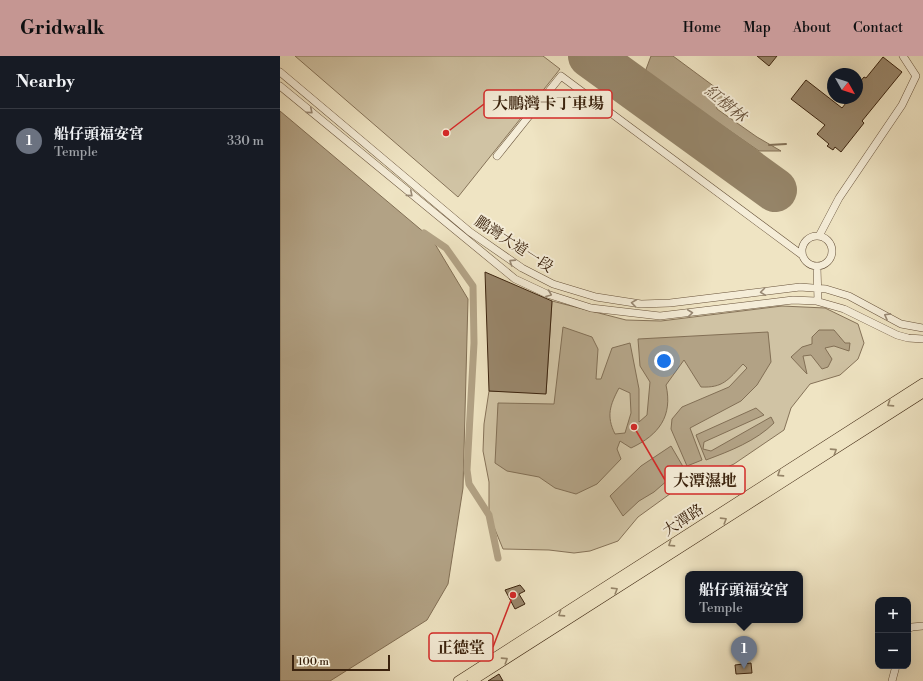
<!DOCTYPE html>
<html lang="en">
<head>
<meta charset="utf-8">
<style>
	:root { --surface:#171b24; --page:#242831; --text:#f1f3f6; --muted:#9ea1a6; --line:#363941; --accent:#c59692 }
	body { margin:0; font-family:"Libre Bodoni","Noto Serif TC",serif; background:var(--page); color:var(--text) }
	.controls { position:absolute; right:12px; bottom:12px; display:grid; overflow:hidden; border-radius:8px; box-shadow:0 4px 16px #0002 }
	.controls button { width:36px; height:36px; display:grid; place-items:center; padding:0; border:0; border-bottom:1px solid var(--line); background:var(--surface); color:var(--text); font:20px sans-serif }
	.compass { position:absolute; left:547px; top:12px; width:36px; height:36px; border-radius:50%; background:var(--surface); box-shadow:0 4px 16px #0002; rotate:129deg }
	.scale { position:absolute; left:12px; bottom:10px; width:98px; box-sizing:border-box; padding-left:4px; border:2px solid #3b230e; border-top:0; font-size:11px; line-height:14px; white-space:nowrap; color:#3b230e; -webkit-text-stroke:3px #f5edd8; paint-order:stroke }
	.you { position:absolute; left:384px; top:305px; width:14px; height:14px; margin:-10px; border:3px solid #fff; border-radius:50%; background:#1a73e8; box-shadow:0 0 0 6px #1a73e833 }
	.badge { display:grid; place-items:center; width:26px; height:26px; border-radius:50%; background:var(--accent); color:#fff; font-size:13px; font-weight:700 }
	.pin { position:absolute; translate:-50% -33px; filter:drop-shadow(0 1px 2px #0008) }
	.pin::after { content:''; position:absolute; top:21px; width:14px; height:12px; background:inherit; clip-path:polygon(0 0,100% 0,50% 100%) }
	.popup { position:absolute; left:405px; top:515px; width:118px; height:52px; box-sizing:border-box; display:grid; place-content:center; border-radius:8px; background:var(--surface); filter:drop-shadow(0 1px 3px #0005); font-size:13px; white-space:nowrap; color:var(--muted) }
	.popup b { font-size:15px; color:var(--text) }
	.popup::after { content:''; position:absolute; left:50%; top:100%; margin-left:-8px; border:8px solid transparent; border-top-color:var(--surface) }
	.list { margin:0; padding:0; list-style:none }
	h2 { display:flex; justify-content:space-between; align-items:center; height:52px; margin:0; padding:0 16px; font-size:17px }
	h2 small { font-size:13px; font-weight:400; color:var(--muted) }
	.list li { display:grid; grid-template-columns:26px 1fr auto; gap:12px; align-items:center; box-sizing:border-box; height:64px; padding:0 16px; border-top:1px solid var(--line) }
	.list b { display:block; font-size:15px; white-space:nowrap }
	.list p { margin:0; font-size:13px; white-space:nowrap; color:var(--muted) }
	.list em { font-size:13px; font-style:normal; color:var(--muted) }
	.map { position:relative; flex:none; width:643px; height:625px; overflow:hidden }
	header { display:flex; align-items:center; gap:24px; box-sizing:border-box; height:56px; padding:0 20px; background:var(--accent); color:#111 }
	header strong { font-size:19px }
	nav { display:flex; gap:22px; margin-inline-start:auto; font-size:14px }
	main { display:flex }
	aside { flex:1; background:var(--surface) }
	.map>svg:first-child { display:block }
	.green { fill:#d0c3a4; stroke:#867359 }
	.water { fill:#b2a285; stroke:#826f55; fill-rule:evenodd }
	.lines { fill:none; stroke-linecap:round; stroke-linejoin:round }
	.stream { stroke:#826f55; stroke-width:2 }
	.canal { stroke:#b2a285; stroke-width:7 }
	.runway { stroke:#958468; stroke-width:44 }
	.building { fill:#99876c; stroke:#3b230e }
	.minor-casing { stroke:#68533b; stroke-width:8 }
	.major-casing { stroke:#3b230e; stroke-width:10 }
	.minor { stroke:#f5edd8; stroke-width:7 }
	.major { stroke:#efe4c3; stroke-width:9 }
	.oneway { stroke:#988873 }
	.oneway2 { stroke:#958468 }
	.labels { text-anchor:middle; stroke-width:4; stroke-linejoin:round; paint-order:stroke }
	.street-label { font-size:15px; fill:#3b230e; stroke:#f5edd8 }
	.water-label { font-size:16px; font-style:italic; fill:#654f38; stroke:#f5edd8 }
	.leader { fill:none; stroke:#d62828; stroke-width:1.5 }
	.callout-dot { fill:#d62828; stroke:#f5edd8; stroke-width:1.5 }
	.callout { fill:#f5edd8; stroke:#d62828; stroke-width:1.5 }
	.callout-label { font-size:16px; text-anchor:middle; font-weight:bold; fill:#3b230e }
</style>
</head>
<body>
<header>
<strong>Gridwalk</strong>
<nav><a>Home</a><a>Map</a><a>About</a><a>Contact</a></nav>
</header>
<main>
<aside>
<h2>Nearby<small></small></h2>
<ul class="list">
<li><span class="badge" style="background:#6b7280">1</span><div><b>船仔頭福安宮</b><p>Temple</p></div><em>330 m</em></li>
</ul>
</aside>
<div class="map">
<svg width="643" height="625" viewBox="0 0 643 625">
	<rect width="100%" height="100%" fill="#efe4c3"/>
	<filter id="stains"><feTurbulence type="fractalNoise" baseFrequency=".005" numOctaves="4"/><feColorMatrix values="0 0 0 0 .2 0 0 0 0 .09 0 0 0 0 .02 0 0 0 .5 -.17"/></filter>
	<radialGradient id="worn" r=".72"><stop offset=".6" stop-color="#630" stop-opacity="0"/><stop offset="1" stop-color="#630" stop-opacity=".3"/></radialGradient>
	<!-- green -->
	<path class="green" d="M15,0H263L280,13L178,141Z
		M272,245L346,264L381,265L502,250L545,252L578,268L584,287L578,303L560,319L530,328L511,352L504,374L454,408L394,435L358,461L338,485L310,495L294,497L269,494L223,493L209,459V426L203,395L204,368L209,335L266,337Z"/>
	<!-- water -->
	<path class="water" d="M371,0H393L447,40L446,45L435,44L437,53L477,81L501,95H479L365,16Z
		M0,55L152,183L188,243L183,432L168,528L147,564L50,625H0Z
		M283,271L312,281L318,293L316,323H321L332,292L350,287L359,333V366L367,359L370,326L360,310L358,283L488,276L491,306L477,329L461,345L410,372L422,404L407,410L391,373L392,363L402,351L449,331L467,312L463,308C448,324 443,332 421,331L404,304L386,329C393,360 379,379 351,392L340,385L337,393L341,403L317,428L296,438L275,432L259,421L227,415L215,407L218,347L274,348ZM339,332L350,337L351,357L345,377L335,378C326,360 330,349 339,332Z
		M539,274H554L565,287H570L569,295L554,290L545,292L552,303L548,311L542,313L531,299L523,300L527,318L511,301L522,291L532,288V281Z
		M476,352L484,359L424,386L423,393L431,395L491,361L494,367C476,385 450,395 426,404L416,379Z
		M391,390L405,414L389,423L374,436L359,445L343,460L330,440L361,410Z"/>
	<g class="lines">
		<!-- stream -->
		<path class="stream" d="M489,89L506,88"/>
		<!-- canal -->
		<path class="canal" d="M144,177L166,192L193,230L194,287L187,414L189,428L209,459L218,502"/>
		<!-- runway -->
		<path class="runway" d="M310,0L495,134"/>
	</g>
	<!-- building -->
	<path class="building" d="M477,0H497L489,10Z
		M603,1L622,16L582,65L584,67L561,96L555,91L553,94L547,90L549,88L537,78L545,69L511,43L526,24L562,52L570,42H577V33L580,30L578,28L584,21L586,22Z
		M205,216L272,245L266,338L209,335Z
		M240,529L245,535L239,538L245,548L235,553L225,534Z
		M471,607L472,617L456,618L455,609Z
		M219,618L223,625H208Z"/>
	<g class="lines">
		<defs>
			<path id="minor" d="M0,16L190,176L242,212L273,228L316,241L361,248L390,247L520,231L546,233L569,240L621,268L643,272
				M0,30L235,223L267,238L311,252L380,260L513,244L536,245L564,253L617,279L628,282L643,283
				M217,100L281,20L522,199
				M522 195a15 15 0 1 1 30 0a15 15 0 1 1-30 0Z
				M539,180L559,142L622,49L636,20L623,0
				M537,211L538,245
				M628,573L632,571L643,570
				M612,625L616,610"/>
			<path id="major" d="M178,625L643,327
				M192,625L643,337"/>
		</defs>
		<!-- minor casing -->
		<use href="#minor" class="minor-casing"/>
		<!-- major casing -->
		<use href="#major" class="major-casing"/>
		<!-- minor -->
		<use href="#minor" class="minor"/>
		<!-- major -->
		<use href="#major" class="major"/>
	</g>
	<!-- one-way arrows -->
	<defs><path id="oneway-chevron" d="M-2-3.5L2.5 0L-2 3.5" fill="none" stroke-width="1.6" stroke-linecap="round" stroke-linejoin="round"/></defs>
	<g class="oneway">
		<use href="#oneway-chevron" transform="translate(30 55) rotate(40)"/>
		<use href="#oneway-chevron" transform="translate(130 138) rotate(40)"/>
		<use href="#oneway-chevron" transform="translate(232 206) rotate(-147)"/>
		<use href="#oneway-chevron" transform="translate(483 236) rotate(173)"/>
		<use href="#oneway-chevron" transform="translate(269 238) rotate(21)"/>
		<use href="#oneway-chevron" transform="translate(354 247) rotate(-172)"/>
		<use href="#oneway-chevron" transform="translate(410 257) rotate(-6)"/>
		<use href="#oneway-chevron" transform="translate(607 260) rotate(-152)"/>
	</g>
	<g class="oneway2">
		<use href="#oneway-chevron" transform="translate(610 348) rotate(147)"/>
		<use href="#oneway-chevron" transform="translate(554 395) rotate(-33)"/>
		<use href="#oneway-chevron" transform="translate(500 418) rotate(147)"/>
		<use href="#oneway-chevron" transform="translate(444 464) rotate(-32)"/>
		<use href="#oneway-chevron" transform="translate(391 488) rotate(147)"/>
		<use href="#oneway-chevron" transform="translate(335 534) rotate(-32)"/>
		<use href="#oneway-chevron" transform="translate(281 558) rotate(147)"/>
		<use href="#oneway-chevron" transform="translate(225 604) rotate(-33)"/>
	</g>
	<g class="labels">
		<!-- street labels -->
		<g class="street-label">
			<text transform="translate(234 188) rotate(33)" y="5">鵬灣大道一段</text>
			<text transform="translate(403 464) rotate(-33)" y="5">大潭路</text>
		</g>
		<!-- water labels -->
		<g class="water-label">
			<text transform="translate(446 47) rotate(40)" y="6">紅樹林</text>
		</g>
	</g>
	<!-- callouts -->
	<path class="leader" d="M166 77L204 48M354 371L385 424M233 539L213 591"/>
	<g class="callout-dot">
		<circle cx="166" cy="77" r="4"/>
		<circle cx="354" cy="371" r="4"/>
		<circle cx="233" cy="539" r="4"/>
	</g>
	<g class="callout">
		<rect x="204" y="34" width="128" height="28" rx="4"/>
		<rect x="385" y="410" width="80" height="28" rx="4"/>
		<rect x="149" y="577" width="64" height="28" rx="4"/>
	</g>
	<g class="callout-label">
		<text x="268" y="53">大鵬灣卡丁車場</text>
		<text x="425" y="430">大潭濕地</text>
		<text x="181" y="597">正德堂</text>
	</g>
	<rect width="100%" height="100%" filter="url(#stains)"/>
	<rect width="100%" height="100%" fill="url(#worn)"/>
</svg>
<div class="controls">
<button>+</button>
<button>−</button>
</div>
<svg class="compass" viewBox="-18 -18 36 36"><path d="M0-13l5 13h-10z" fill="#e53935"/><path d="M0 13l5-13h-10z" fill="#9ea1a6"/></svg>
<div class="scale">100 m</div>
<div class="you"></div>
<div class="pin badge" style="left:464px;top:613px;background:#6b7280">1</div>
<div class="popup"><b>船仔頭福安宮</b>Temple</div>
</div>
</main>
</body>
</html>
